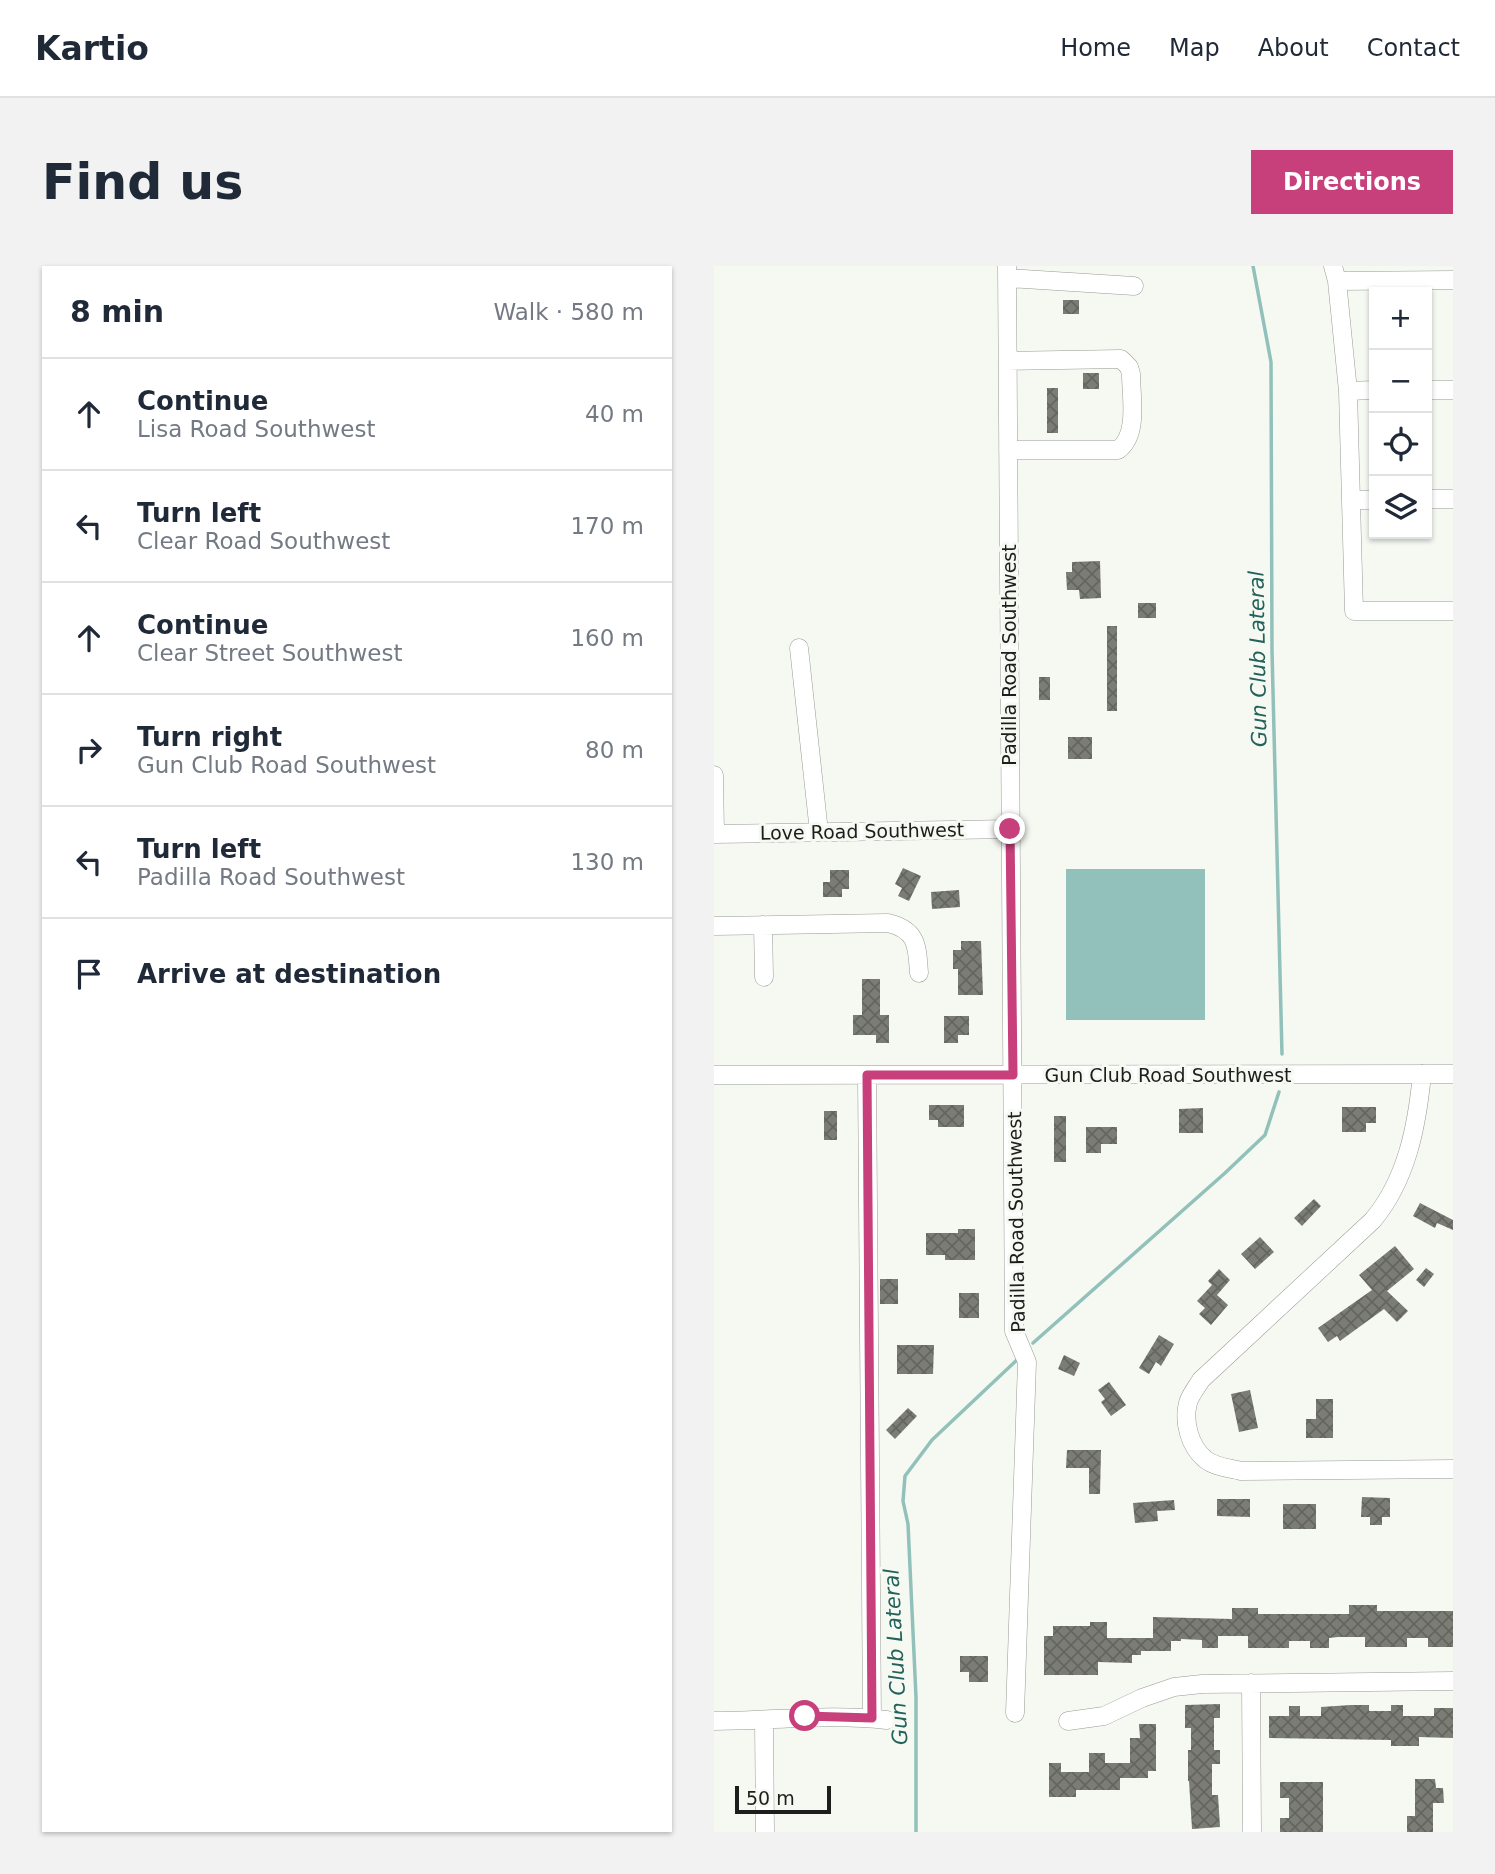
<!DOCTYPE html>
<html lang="en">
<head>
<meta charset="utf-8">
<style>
	:root { --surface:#fff; --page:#f2f2f3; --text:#1f2937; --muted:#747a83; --line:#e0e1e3; --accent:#c73f7b }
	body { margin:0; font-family:"DejaVu Sans",sans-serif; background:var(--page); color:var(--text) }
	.controls { position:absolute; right:21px; top:21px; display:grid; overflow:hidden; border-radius:0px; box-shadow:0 2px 5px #0004 }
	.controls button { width:63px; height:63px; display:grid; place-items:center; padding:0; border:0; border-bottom:2px solid var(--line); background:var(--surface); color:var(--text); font:35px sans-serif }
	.scale { position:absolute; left:21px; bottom:18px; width:96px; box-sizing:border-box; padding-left:7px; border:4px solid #1d1e1c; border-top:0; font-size:19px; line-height:24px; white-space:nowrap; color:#1d1e1c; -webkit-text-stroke:5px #f5f9f2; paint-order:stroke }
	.stop { position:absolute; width:21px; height:21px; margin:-16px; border:5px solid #c73f7b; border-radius:50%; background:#fff }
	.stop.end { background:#c73f7b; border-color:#fff; box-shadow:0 2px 7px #0008 }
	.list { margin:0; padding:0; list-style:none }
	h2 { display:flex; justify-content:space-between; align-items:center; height:91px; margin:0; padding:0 28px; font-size:30px }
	h2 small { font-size:23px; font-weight:400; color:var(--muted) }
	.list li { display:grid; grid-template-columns:46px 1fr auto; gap:21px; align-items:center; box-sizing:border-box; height:112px; padding:0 28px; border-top:2px solid var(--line) }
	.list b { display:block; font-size:26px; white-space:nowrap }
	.list p { margin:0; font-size:23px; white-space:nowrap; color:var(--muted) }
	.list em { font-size:23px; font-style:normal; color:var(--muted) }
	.icon { flex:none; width:38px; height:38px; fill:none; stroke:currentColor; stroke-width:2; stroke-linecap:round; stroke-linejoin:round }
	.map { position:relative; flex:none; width:739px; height:1566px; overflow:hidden; border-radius:0px }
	header { display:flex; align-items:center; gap:42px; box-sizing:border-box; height:98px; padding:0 35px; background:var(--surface); border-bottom:2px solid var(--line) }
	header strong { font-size:33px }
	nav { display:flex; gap:38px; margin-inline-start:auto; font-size:24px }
	.intro { display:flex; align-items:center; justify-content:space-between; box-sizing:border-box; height:168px; padding:0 42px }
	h1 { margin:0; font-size:49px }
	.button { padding:18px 32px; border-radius:0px; background:var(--accent); color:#fff; font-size:24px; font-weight:700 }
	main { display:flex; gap:42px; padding:0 42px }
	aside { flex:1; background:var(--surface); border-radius:0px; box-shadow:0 2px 5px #0004 }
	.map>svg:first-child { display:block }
	.water { fill:#91c1ba }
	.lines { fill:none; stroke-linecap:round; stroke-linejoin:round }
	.stream { stroke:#91c1ba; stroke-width:3.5 }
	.building { fill:url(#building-cross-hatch) }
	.minor-casing { stroke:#989b95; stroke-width:19 }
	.minor { stroke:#fff; stroke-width:18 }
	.route { stroke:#c73f7b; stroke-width:9 }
	.labels { text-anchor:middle; stroke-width:6; stroke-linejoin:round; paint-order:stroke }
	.street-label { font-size:19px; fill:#1d1e1c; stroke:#f5f9f2 }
	.water-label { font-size:21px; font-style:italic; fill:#22625b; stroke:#f5f9f2 }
</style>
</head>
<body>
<header>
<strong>Kartio</strong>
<nav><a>Home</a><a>Map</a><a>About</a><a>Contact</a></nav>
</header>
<div class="intro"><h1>Find us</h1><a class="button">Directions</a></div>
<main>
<aside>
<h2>8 min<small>Walk · 580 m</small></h2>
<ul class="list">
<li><svg class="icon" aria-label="ahead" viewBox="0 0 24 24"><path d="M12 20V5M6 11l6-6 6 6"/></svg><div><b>Continue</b><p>Lisa Road Southwest</p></div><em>40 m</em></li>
<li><svg class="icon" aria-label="left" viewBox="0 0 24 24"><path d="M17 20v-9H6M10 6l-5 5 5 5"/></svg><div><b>Turn left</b><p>Clear Road Southwest</p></div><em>170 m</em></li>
<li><svg class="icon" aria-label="ahead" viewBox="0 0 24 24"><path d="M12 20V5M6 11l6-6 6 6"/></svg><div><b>Continue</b><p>Clear Street Southwest</p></div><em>160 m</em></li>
<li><svg class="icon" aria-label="right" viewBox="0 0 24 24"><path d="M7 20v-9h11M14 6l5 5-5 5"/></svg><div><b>Turn right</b><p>Gun Club Road Southwest</p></div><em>80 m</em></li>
<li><svg class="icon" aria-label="left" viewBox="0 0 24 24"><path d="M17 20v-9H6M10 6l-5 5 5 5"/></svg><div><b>Turn left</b><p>Padilla Road Southwest</p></div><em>130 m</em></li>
<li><svg class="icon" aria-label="arrive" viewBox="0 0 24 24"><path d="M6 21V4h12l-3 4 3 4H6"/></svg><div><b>Arrive at destination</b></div></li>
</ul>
</aside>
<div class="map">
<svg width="739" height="1566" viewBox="0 0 739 1566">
	<defs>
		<pattern id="building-cross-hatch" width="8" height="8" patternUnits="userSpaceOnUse" patternTransform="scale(1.75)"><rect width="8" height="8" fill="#7c7c76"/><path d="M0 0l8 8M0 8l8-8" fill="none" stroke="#656560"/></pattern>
	</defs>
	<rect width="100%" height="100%" fill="#f5f9f2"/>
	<!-- water -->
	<path class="water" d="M352,603H491V754H352Z"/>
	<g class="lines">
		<!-- stream -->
		<path class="stream" d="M539,0L557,96L558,385L568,788
			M319,1077L511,907L551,869L565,826
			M202,1566V1431L194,1258L189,1235L191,1210L218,1174L305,1092"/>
	</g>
	<!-- building -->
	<path class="building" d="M349,34H365V48H349Z
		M369,107H385V123H369Z
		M333,122H344V167H333Z
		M386,295L387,332L366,333L365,324H353L352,306H358V296Z
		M424,337H442V352H424Z
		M393,360H403V445H393Z
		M325,411H336V434H325Z
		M354,471H378V493H354Z
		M189,602L207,610L195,635L184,630L188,622L181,618Z
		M116,604H135V623H128V631H109V616H116Z
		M245,624L246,641L218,643L217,626Z
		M247,675H267L269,729H244V703H239V684H247Z
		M148,713H166V749H175V777H162V769H139V749H148Z
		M230,750H255V769H244V777H230Z
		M215,839H250V861H224V854H215Z
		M628,841H662V857H652V866H628Z
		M489,842V867H465V843Z
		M110,845H123V874H110Z
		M340,850H352V896H340Z
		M372,861H403V878H387V887H372Z
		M600,933L607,940L588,960L580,952Z
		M706,937L739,954V964L723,957L721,962L699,950Z
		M244,963H261V994H231V989H212V967H244Z
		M546,971L560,986L541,1003L527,988Z
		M681,980L700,1003L673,1025L694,1045L683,1056L670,1043L626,1075L623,1070L614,1076L604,1062L658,1024L645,1009Z
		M712,1002L720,1008L710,1021L702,1014Z
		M505,1003L516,1014L503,1029L514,1039L497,1059L485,1048L491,1042L483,1035L498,1019L494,1015Z
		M166,1013H184V1038H166Z
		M245,1027H265V1052H245Z
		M445,1069L460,1078L447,1100L442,1096L435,1108L425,1102Z
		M183,1079H220L219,1108H183Z
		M350,1089L366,1097L360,1110L344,1103Z
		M395,1116L412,1139L397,1150L387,1136L391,1133L384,1124Z
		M536,1124L544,1162L525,1166L517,1128Z
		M602,1133H619V1172H592V1153H602Z
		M194,1142L203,1150L181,1173L172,1164Z
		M353,1184H387L386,1228H375V1202H352Z
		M648,1231L676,1232V1251H668V1259H656V1251H647Z
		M503,1233H536V1251L503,1250Z
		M460,1234L461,1244L443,1245L444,1255L421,1257L419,1237Z
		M569,1238H602V1263H569Z
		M635,1339H663V1345H739V1381H714V1372H693V1381H651V1371H624L615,1372V1382H596V1375H575V1382H534V1370H504V1382H488V1374L467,1373V1375H457V1385H427V1389H418V1397L384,1396V1409H330V1370H339V1360H376V1356H393V1372H439V1351L518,1353V1342H544V1348H635Z
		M246,1390H274V1416H255V1406H246Z
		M506,1438V1452H500V1484H506V1498H498V1529H504L506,1561L478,1563L475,1515H474V1484H477V1462H471V1439Z
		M637,1439H655V1445H677V1439H689V1450H720V1442H739V1472L705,1471V1480H677V1474L555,1472V1450H575V1440H586V1450H607V1441Z
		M425,1458H442V1505H434V1512H406V1524H362V1531H335V1497H347V1506H375V1487H391V1497H416V1472H426Z
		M701,1513H721L722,1522H729L730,1537H719V1566H693V1550H701Z
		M566,1516H609V1566H566V1552H575V1532H566Z"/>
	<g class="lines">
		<defs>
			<path id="minor" d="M293,0L300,1065L313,1096L301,1447
				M619,0L623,15L634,125L640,345H739
				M293,12L420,20
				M623,15L739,14
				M294,95L407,93L415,101L417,108C417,131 425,169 404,184H294
				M713,124H739
				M634,125L660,124
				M713,233H739
				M637,234H660
				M85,382L105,566
				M0,509L1,568
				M0,568L296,563
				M49,659L50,711
				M0,660L174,657C204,664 203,681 205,707
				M708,808C703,860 693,913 659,954L487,1114C483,1121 476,1129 474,1137C469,1156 476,1181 491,1193C500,1201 516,1202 527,1205L739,1203
				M0,809L739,808
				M153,809L158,1452
				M537,1417L538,1566
				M0,1455C58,1455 115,1447 173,1454
				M50,1455L51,1566
				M354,1455L390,1450L428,1432L460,1421L488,1418L739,1415"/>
		</defs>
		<!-- minor casing -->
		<use href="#minor" class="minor-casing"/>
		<!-- minor -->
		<use href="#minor" class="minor"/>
	</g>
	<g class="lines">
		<!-- route -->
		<path class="route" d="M91,1450L158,1452L153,809H299L296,563"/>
	</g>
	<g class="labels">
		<!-- street labels -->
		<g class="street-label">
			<text transform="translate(295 389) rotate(-90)" y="7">Padilla Road Southwest</text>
			<text transform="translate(148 565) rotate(-1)" y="7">Love Road Southwest</text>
			<text x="454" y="816">Gun Club Road Southwest</text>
			<text transform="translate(302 956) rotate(-91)" y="7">Padilla Road Southwest</text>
		</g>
		<!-- water labels -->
		<g class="water-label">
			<text transform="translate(544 393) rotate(-91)" y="7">Gun Club Lateral</text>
			<text transform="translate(182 1391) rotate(-93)" y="7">Gun Club Lateral</text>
		</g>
	</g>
</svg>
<div class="controls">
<button>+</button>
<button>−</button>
<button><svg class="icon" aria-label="locate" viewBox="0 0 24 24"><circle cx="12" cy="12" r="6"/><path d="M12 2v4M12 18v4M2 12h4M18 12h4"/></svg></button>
<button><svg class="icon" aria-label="layers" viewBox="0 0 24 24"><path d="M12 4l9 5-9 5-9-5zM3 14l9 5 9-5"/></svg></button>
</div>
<div class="scale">50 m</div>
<div class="stop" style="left:91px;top:1450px"></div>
<div class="stop end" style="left:296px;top:563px"></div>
</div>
</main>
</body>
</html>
